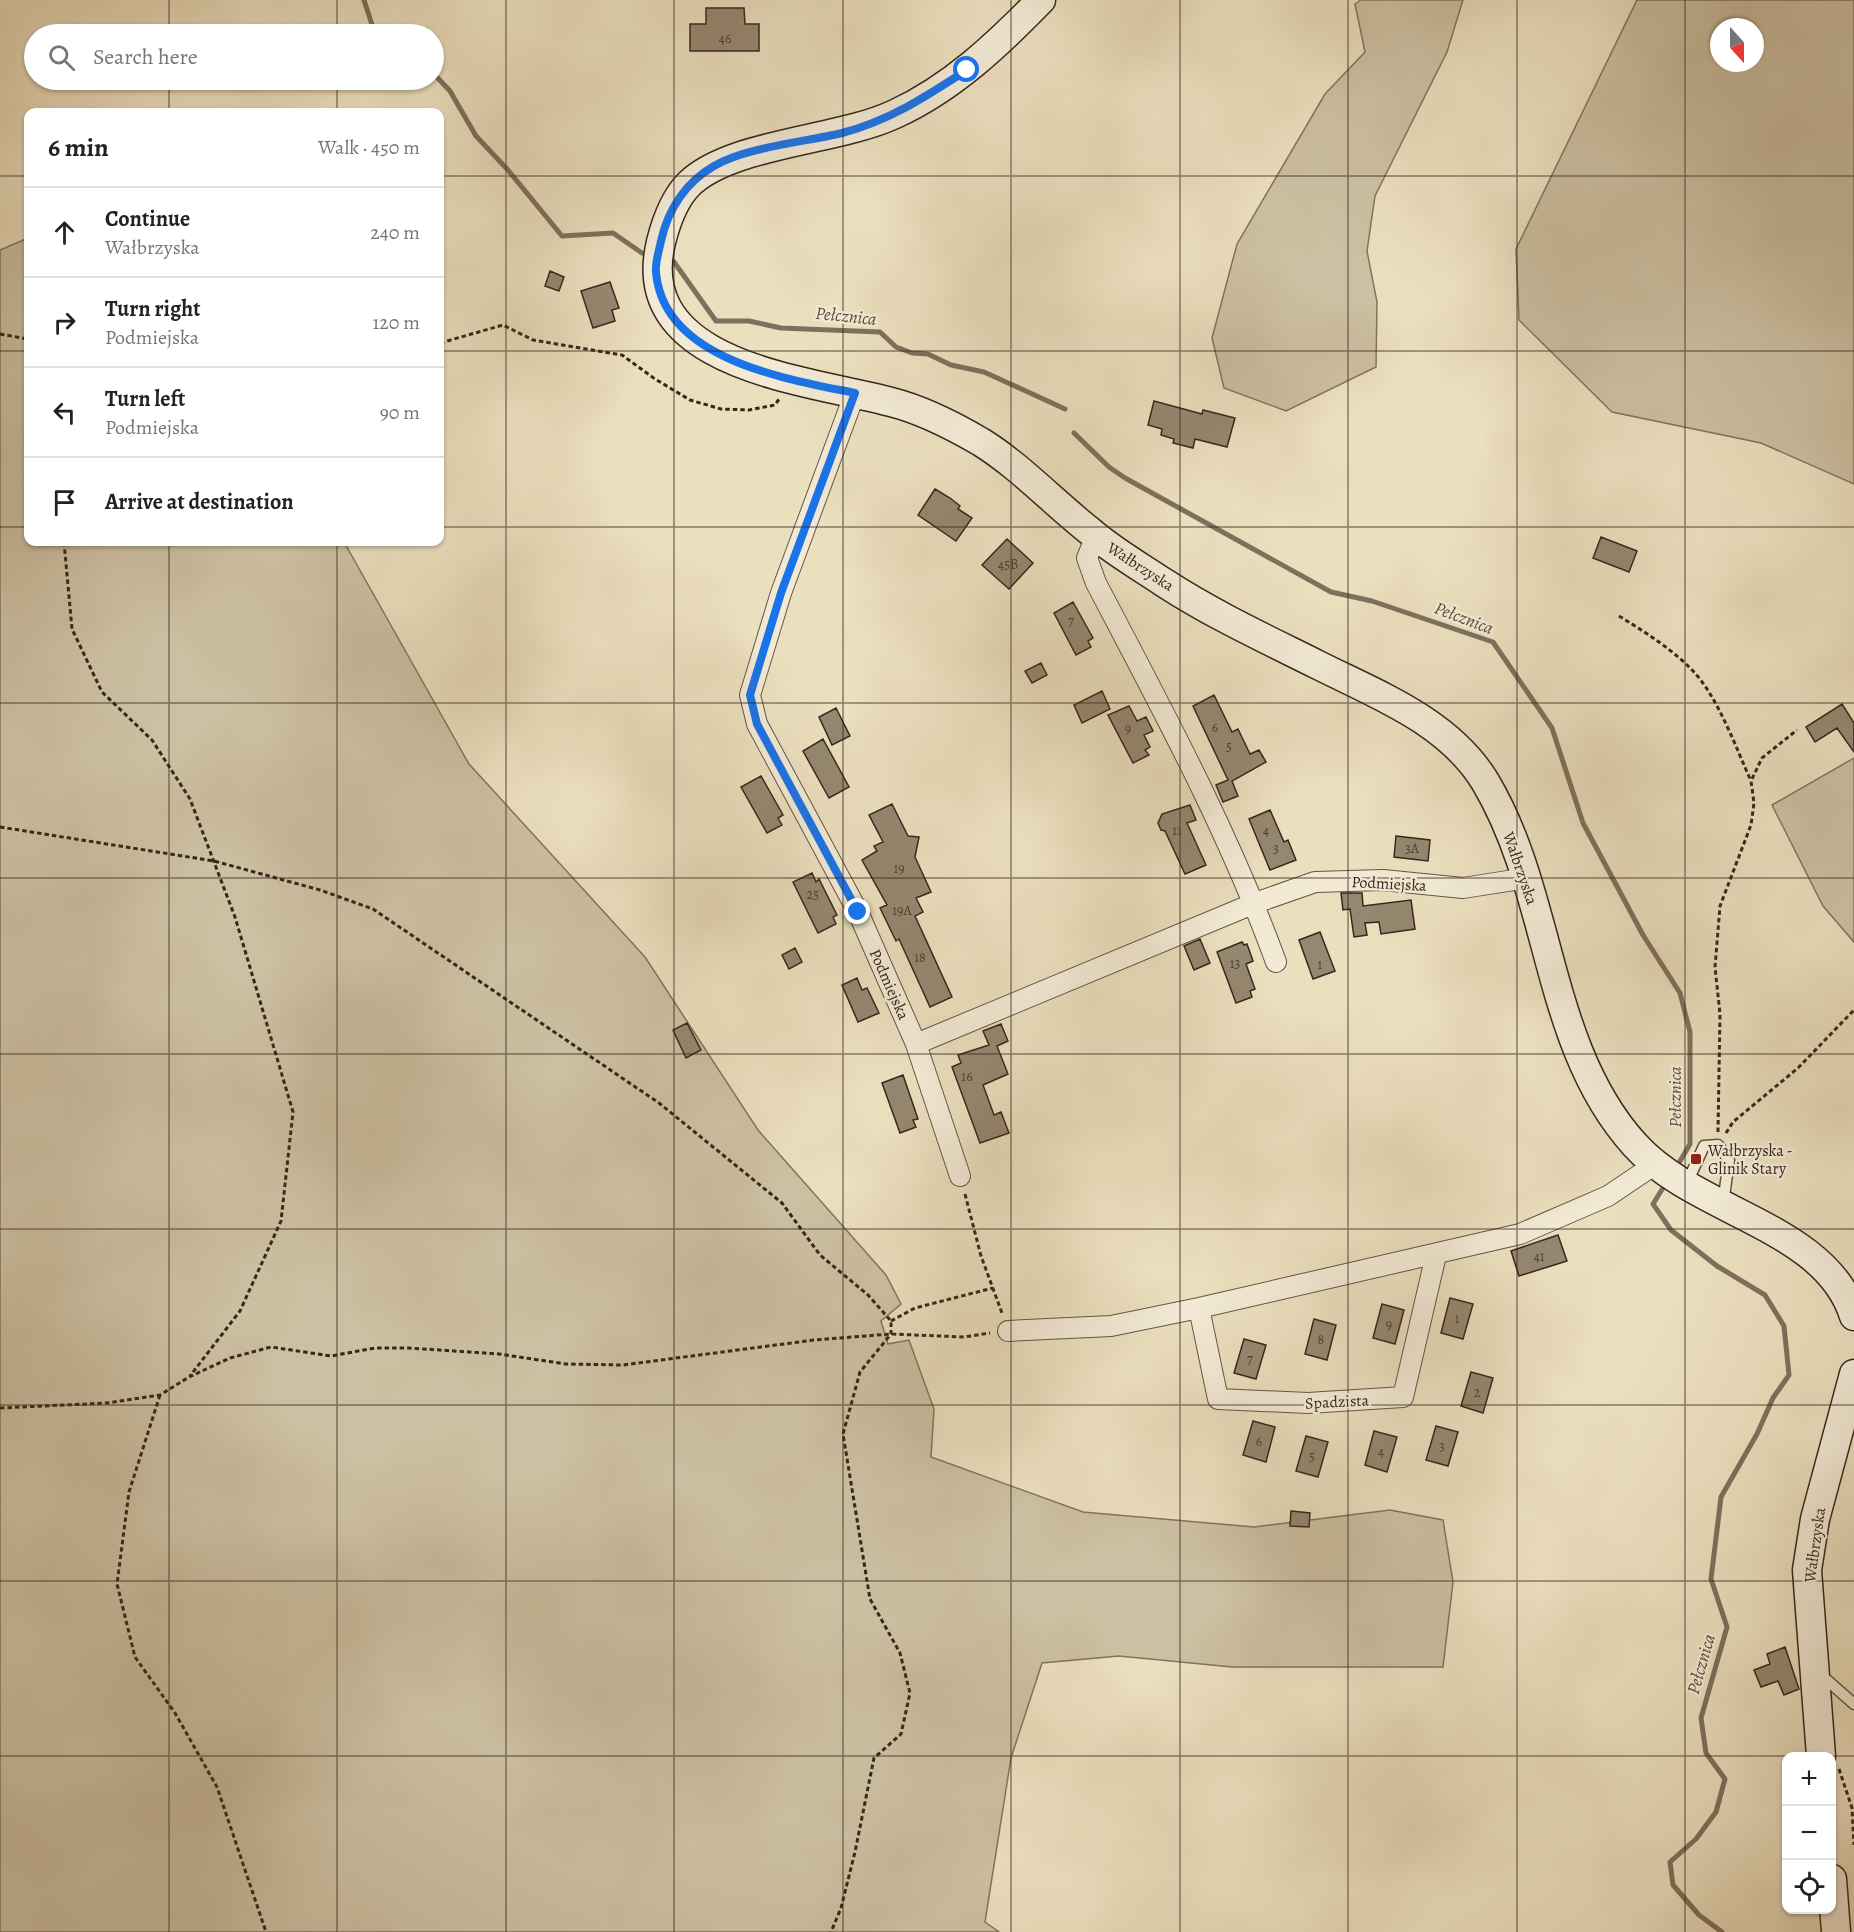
<!DOCTYPE html>
<html lang="en">
<head>
<meta charset="utf-8">
<style>
	:root { --surface:#fff; --page:#f6f6f6; --text:#222; --muted:#767676; --line:#e0e0e0 }
	body { margin:0; font-family:Alegreya,serif; background:var(--page); color:var(--text) }
	.controls { position:absolute; right:18px; bottom:18px; display:grid; overflow:hidden; border-radius:12px; box-shadow:0 2px 4px #0004 }
	.controls button { width:54px; height:54px; display:grid; place-items:center; padding:0; border:0; border-bottom:2px solid var(--line); background:var(--surface); color:var(--text); font:30px sans-serif }
	.compass { position:absolute; left:1710px; top:18px; width:54px; height:54px; border-radius:50%; background:var(--surface); box-shadow:0 2px 4px #0004; rotate:159deg }
	.stop { position:absolute; width:18px; height:18px; margin:-14px; border:4px solid #1a73e8; border-radius:50%; background:#fff }
	.stop.end { background:#1a73e8; border-color:#fff; box-shadow:0 2px 6px #0008 }
	.list { margin:0; padding:0; list-style:none }
	h2 { display:flex; justify-content:space-between; align-items:center; height:78px; margin:0; padding:0 24px; font-size:26px }
	h2 small { font-size:20px; font-weight:400; color:var(--muted) }
	.list li { display:grid; grid-template-columns:39px 1fr auto; gap:18px; align-items:center; box-sizing:border-box; height:90px; padding:0 24px; border-top:2px solid var(--line) }
	.list b { display:block; font-size:22px; white-space:nowrap }
	.list p { margin:0; font-size:20px; white-space:nowrap; color:var(--muted) }
	.list em { font-size:20px; font-style:normal; color:var(--muted) }
	.icon { flex:none; width:33px; height:33px; fill:none; stroke:currentColor; stroke-width:2; stroke-linecap:round; stroke-linejoin:round }
	.map { position:relative; flex:none; width:1854px; height:1932px; overflow:hidden }
	.search { position:absolute; background:var(--surface); box-shadow:0 2px 4px #0004; left:24px; top:24px; width:420px; height:66px; display:flex; align-items:center; gap:15px; box-sizing:border-box; padding:0 21px; border-radius:33px; color:var(--muted); font-size:22px }
	.panel { position:absolute; background:var(--surface); box-shadow:0 2px 4px #0004; left:24px; top:108px; width:420px; height:438px; border-radius:12px }
	.map>svg:first-child { display:block }
	.green { fill:#ccc0a2; stroke:#82745e; stroke-width:1.5; fill-rule:evenodd }
	.lines { fill:none; stroke-linecap:round; stroke-linejoin:round }
	.stream { stroke:#7e705c; stroke-width:5 }
	.building { fill:#958770; stroke:#37271b; stroke-width:1.5 }
	.lane-casing { stroke:#645544; stroke-width:13 }
	.street-casing { stroke:#645544; stroke-width:22 }
	.secondary-casing { stroke:#37271b; stroke-width:31 }
	.path { stroke:#37271b; stroke-width:3; stroke-dasharray:4.5 3; stroke-linecap:butt }
	.lane { stroke:#f2ead5; stroke-width:10 }
	.street { stroke:#f2ead5; stroke-width:20 }
	.secondary { stroke:#f2ead5; stroke-width:28 }
	.route { stroke:#1a73e8; stroke-width:8 }
	.grid { fill:none; stroke:#37271b; stroke-width:1.5; stroke-opacity:0.55 }
	.poi-dot { fill:#8f2418; stroke:#f2ead5; stroke-width:2 }
	.labels { text-anchor:middle; stroke-width:4.5; stroke-linejoin:round; paint-order:stroke }
	.number-label { font-size:14px; fill:#4e3f30 }
	.street-label { font-size:16px; fill:#37271b; stroke:#f2ead5 }
	.poi-label { font-size:16px; fill:#37271b; stroke:#f2ead5; text-anchor:start }
	.water-label { font-size:18px; font-style:italic; fill:#5b4b3b; stroke:#f2ead5 }
</style>
</head>
<body>
<div class="map">
<svg width="1854" height="1932" viewBox="0 0 1854 1932">
	<rect width="100%" height="100%" fill="#ebdfbe"/>
	<filter id="stains"><feTurbulence type="fractalNoise" baseFrequency=".00333" numOctaves="4"/><feColorMatrix values="0 0 0 0 .2 0 0 0 0 .09 0 0 0 0 .02 0 0 0 .5 -.17"/></filter>
	<radialGradient id="worn" r=".72"><stop offset=".6" stop-color="#630" stop-opacity="0"/><stop offset="1" stop-color="#630" stop-opacity=".3"/></radialGradient>
	<!-- green -->
	<path class="green" d="M1361,0H1463L1447,52L1375,196L1367,251L1377,302L1376,367L1286,411L1224,388L1212,338L1237,244L1325,94L1365,52L1355,4Z
		M1637,0H1854V484L1761,443L1612,412L1519,320L1516,249ZM1719,27H1755V63H1719Z
		M28,238V542H344L469,764L645,957L758,1130L886,1275L901,1304L881,1321L888,1344L909,1340L934,1409L931,1457L1083,1512L1254,1527L1390,1510L1443,1520L1453,1582L1443,1667H1232L1119,1656L1042,1663L1011,1758L985,1922L999,1932H0V250Z
		M1854,758V942L1823,906L1772,805Z"/>
	<g class="lines">
		<!-- stream -->
		<path class="stream" d="M364,0L375,34
			M434,74L450,91L476,136L508,170L562,236L613,233L642,253
			M674,262L716,321H749L781,328L880,332L896,347L912,353L928,354L951,365L984,372L1065,409
			M1074,433L1109,467L1125,478L1331,592L1372,601L1493,642L1552,728L1583,823L1643,935L1680,993L1690,1032V1144L1676,1168
			M1666,1183L1653,1204L1671,1230L1717,1266L1765,1295L1784,1326L1789,1375L1773,1398L1757,1434L1721,1497L1711,1579L1727,1627L1701,1718L1706,1753L1725,1779L1716,1812L1696,1839L1670,1862L1673,1885L1699,1915L1722,1932"/>
	</g>
	<!-- building -->
	<path class="building" d="M706,8H744L745,24H759V51H690V24H706Z
		M550,271L564,277L559,291L545,286Z
		M610,282L619,308L612,310L615,321L593,328L581,291Z
		M1154,401L1202,414L1203,410L1235,418L1227,447L1195,439L1193,448L1173,443L1174,439L1161,435L1162,429L1148,425Z
		M935,489L950,498L960,506L958,509L972,518L956,541L918,515Z
		M1601,537L1637,551L1629,572L1593,558Z
		M1007,539L1033,563L1009,589L982,565Z
		M1073,602L1093,638L1088,641L1091,647L1076,655L1054,613Z
		M1041,663L1047,675L1032,683L1025,671Z
		M1102,691L1110,709L1082,723L1074,705Z
		M1214,695L1232,732L1238,729L1250,754L1259,750L1266,762L1232,781L1238,796L1223,802L1216,785L1228,780L1193,706Z
		M1842,704L1854,723V752L1837,728L1815,742L1806,727Z
		M1129,706L1137,721L1146,717L1153,731L1144,735L1150,747L1145,750L1149,755L1133,763L1108,715Z
		M836,708L850,736L832,745L819,717Z
		M823,739L849,787L829,798L803,751Z
		M761,776L783,815L778,818L782,825L767,833L741,787Z
		M892,804L908,836L919,837L915,857L931,892L916,898L923,912L915,916L952,997L930,1007L899,939L896,941L880,908L887,905L862,860L877,851L874,846L883,842L869,815Z
		M1190,805L1196,820L1187,823L1206,865L1185,874L1165,831L1161,830L1158,823L1162,814Z
		M1270,810L1284,842L1288,840L1296,860L1270,870L1249,819Z
		M1396,836L1430,840L1428,861L1394,857Z
		M812,873L816,882L819,879L837,915L833,917L836,924L818,933L793,882Z
		M1341,893H1362L1363,906L1411,900L1415,929L1381,934L1379,922L1365,923L1367,935L1354,937L1350,909L1343,910Z
		M1320,932L1335,971L1313,979L1299,940Z
		M1200,939L1210,963L1194,970L1184,946Z
		M1242,942L1244,945L1247,944L1253,961L1246,964L1255,989L1250,991L1252,997L1236,1003L1217,952Z
		M795,948L802,962L789,969L782,955Z
		M857,978L862,990L867,988L879,1013L858,1022L842,985Z
		M687,1023L701,1050L686,1058L673,1030Z
		M1001,1024L1008,1041L997,1046L1008,1074L983,1085L994,1115L1001,1112L1009,1133L980,1143L952,1067L961,1063L958,1055L989,1045L983,1031Z
		M903,1075L918,1119L913,1120L916,1127L900,1133L882,1083Z
		M1558,1235L1567,1261L1519,1276L1511,1251Z
		M1450,1298L1473,1304L1463,1339L1441,1333Z
		M1382,1304L1404,1310L1395,1344L1373,1338Z
		M1314,1319L1336,1325L1327,1360L1305,1354Z
		M1244,1339L1266,1345L1256,1379L1234,1373Z
		M1471,1372L1493,1378L1483,1413L1461,1406Z
		M1253,1421L1275,1427L1266,1462L1243,1455Z
		M1436,1426L1458,1432L1448,1466L1426,1460Z
		M1374,1431L1397,1437L1387,1472L1365,1465Z
		M1306,1436L1328,1442L1318,1477L1296,1471Z
		M1291,1511L1310,1513L1309,1527L1290,1526Z
		M1785,1647L1799,1689L1784,1695L1778,1681L1761,1687L1754,1670L1770,1664L1767,1654Z"/>
	<g class="lines">
		<defs>
			<path id="lane" d="M1686,1185L1704,1146L1718,1145L1729,1160L1723,1204
				M1820,1674L1854,1704"/>
			<path id="street" d="M855,393L781,593L750,695L757,724L858,912L916,1044L960,1176
				M1096,536L1087,558L1096,583C1161,707 1228,830 1276,962
				M916,1044L1255,903L1315,882L1383,880L1463,888L1527,878
				M1199,1308L1218,1399L1308,1403L1403,1397L1436,1255
				M1008,1331L1111,1326L1199,1308L1520,1234L1608,1196L1654,1165"/>
			<path id="secondary" d="M1041,0C998,44 952,88 895,114C838,141 731,143 689,184C674,199 666,222 661,242C631,367 809,380 891,402C923,410 952,425 981,442C1021,467 1054,503 1091,532C1113,551 1139,566 1163,582C1212,614 1266,639 1318,665C1378,695 1450,722 1486,783C1553,896 1545,1046 1635,1145C1696,1213 1826,1226 1854,1316
				M1821,1756L1807,1570L1815,1519L1854,1374
				M1832,1879L1836,1932"/>
		</defs>
		<!-- lane casing -->
		<use href="#lane" class="lane-casing"/>
		<!-- street casing -->
		<use href="#street" class="street-casing"/>
		<!-- secondary casing -->
		<use href="#secondary" class="secondary-casing"/>
		<!-- path -->
		<path class="path" d="M0,334L28,339
			M440,343L503,325L533,340L622,355L655,379L690,400L721,409L749,410L775,405L779,399
			M64,542L72,629L102,692L152,740L190,799L235,917L293,1112L281,1221L240,1311L190,1376
			M1619,616C1645,632 1672,649 1693,671C1718,697 1736,748 1751,781
			M0,827L214,861L320,890L373,909L659,1103L782,1203L820,1255L868,1295L891,1321V1334L860,1372L843,1434L870,1599L900,1653L910,1693L901,1734L874,1758L855,1852L841,1908L831,1932
			M1718,1132L1720,1014L1715,967L1720,906L1751,825L1754,803L1751,781L1762,758L1797,730
			M1726,1133L1733,1122L1798,1068L1854,1010
			M965,1194L981,1256L1002,1313
			M891,1321L915,1308L993,1288
			M160,1395L129,1492L117,1584L135,1657L175,1713L217,1787L266,1932
			M0,1408L107,1403L160,1395L189,1377L230,1358L271,1347L331,1356L375,1348H409L499,1354L566,1364L623,1365L814,1340L891,1334L964,1337L990,1333
			M1839,1769L1852,1808L1854,1845"/>
		<!-- lane -->
		<use href="#lane" class="lane"/>
		<!-- street -->
		<use href="#street" class="street"/>
		<!-- secondary -->
		<use href="#secondary" class="secondary"/>
	</g>
	<g class="lines">
		<!-- route -->
		<path class="route" d="M858,912L757,724L750,695L781,593L855,393C787,379 663,360 656,272C655,263 659,251 661,241C668,209 686,182 714,166C746,147 805,142 842,133C889,121 927,96 967,70"/>
	</g>
	<!-- grid -->
	<path class="grid" d="M169,0V34M337,0V34M506,0V1932M674,0V1932M843,0V1932M1011,0V1932M1180,0V1932M1348,0V1932M1517,0V1932M1685,0V1932M169,80V112M337,80V112M0,176H28M440,176H1854M0,351H28M440,351H1854M0,527H28M440,527H1854M169,542V1932M337,542V1932M0,703H1854M0,878H1854M0,1054H1854M0,1229H1854M0,1405H1854M0,1581H1854M0,1756H1854"/>
	<!-- markers -->
	<rect class="poi-dot" x="1690" y="1153" width="12" height="12" rx="3"/>
	<g class="labels">
		<!-- number labels -->
		<g class="number-label">
			<text x="725" y="43">46</text>
			<text x="1008" y="569">45B</text>
			<text x="1071" y="626">7</text>
			<text x="1215" y="732">6</text>
			<text x="1128" y="733">9</text>
			<text x="1229" y="751">5</text>
			<text x="1177" y="835">11</text>
			<text x="1266" y="835">4</text>
			<text x="1276" y="853">3</text>
			<text x="1412" y="853">3A</text>
			<text x="899" y="873">19</text>
			<text x="813" y="899">25</text>
			<text x="902" y="915">19A</text>
			<text x="920" y="962">18</text>
			<text x="1235" y="968">13</text>
			<text x="1320" y="969">1</text>
			<text x="967" y="1081">16</text>
			<text x="1539" y="1261">41</text>
			<text x="1457" y="1323">1</text>
			<text x="1389" y="1329">9</text>
			<text x="1321" y="1344">8</text>
			<text x="1250" y="1364">7</text>
			<text x="1477" y="1397">2</text>
			<text x="1259" y="1446">6</text>
			<text x="1442" y="1451">3</text>
			<text x="1381" y="1456">4</text>
			<text x="1312" y="1461">5</text>
		</g>
		<!-- street labels -->
		<g class="street-label">
			<text transform="translate(1141 566) rotate(33)" y="6">Wałbrzyska</text>
			<text transform="translate(1521 868) rotate(71)" y="6">Wałbrzyska</text>
			<text transform="translate(1389 883) rotate(3)" y="6">Podmiejska</text>
			<text transform="translate(890 984) rotate(66)" y="6">Podmiejska</text>
			<text transform="translate(1337 1401) rotate(-3)" y="6">Spadzista</text>
			<text transform="translate(1814 1545) rotate(-82)" y="6">Wałbrzyska</text>
		</g>
		<!-- poi labels -->
		<g class="poi-label">
			<text x="1708" y="1156">Wałbrzyska -<tspan x="1708" dy="18">Glinik Stary</tspan></text>
		</g>
		<!-- water labels -->
		<g class="water-label">
			<text transform="translate(846 316) rotate(6)" y="6">Pełcznica</text>
			<text transform="translate(1464 618) rotate(21)" y="6">Pełcznica</text>
			<text transform="translate(1675 1097) rotate(-90)" y="6">Pełcznica</text>
			<text transform="translate(1701 1664) rotate(-74)" y="6">Pełcznica</text>
		</g>
	</g>
	<rect width="100%" height="100%" filter="url(#stains)"/>
	<rect width="100%" height="100%" fill="url(#worn)"/>
</svg>
<div class="controls">
<button>+</button>
<button>−</button>
<button><svg class="icon" aria-label="locate" viewBox="0 0 24 24"><circle cx="12" cy="12" r="6"/><path d="M12 2v4M12 18v4M2 12h4M18 12h4"/></svg></button>
</div>
<svg class="compass" viewBox="-18 -18 36 36"><path d="M0-13l5 13h-10z" fill="#e53935"/><path d="M0 13l5-13h-10z" fill="#767676"/></svg>
<div class="stop" style="left:967px;top:70px"></div>
<div class="stop end" style="left:858px;top:912px"></div>
<div class="search"><svg class="icon" aria-label="search" viewBox="0 0 24 24"><circle cx="10" cy="10" r="6"/><path d="M15 15l6 6"/></svg>Search here</div>
<section class="panel">
<h2>6 min<small>Walk · 450 m</small></h2>
<ul class="list">
<li><svg class="icon" aria-label="ahead" viewBox="0 0 24 24"><path d="M12 20V5M6 11l6-6 6 6"/></svg><div><b>Continue</b><p>Wałbrzyska</p></div><em>240 m</em></li>
<li><svg class="icon" aria-label="right" viewBox="0 0 24 24"><path d="M7 20v-9h11M14 6l5 5-5 5"/></svg><div><b>Turn right</b><p>Podmiejska</p></div><em>120 m</em></li>
<li><svg class="icon" aria-label="left" viewBox="0 0 24 24"><path d="M17 20v-9H6M10 6l-5 5 5 5"/></svg><div><b>Turn left</b><p>Podmiejska</p></div><em>90 m</em></li>
<li><svg class="icon" aria-label="arrive" viewBox="0 0 24 24"><path d="M6 21V4h12l-3 4 3 4H6"/></svg><div><b>Arrive at destination</b></div></li>
</ul>
</section>
</div>
</body>
</html>
